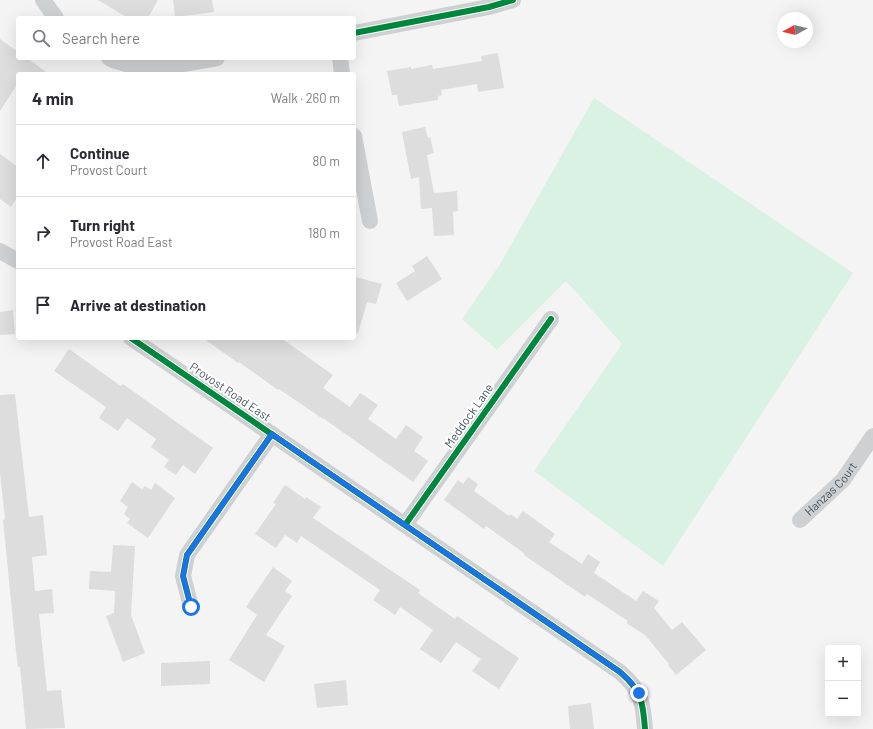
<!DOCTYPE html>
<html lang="en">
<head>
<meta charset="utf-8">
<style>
	:root { --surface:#fff; --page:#f2f2f3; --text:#2b2b33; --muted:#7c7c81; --line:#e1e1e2 }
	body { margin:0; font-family:Barlow,sans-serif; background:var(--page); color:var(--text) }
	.controls { position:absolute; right:12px; bottom:12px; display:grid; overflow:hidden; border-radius:4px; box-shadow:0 4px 16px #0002 }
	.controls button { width:36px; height:36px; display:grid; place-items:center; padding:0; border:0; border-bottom:1px solid var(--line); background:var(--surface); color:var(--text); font:20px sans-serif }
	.compass { position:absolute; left:777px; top:12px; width:36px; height:36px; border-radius:50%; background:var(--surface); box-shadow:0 4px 16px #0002; rotate:262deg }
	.stop { position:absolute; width:12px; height:12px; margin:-9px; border:3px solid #1a73e8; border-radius:50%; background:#fff }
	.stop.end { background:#1a73e8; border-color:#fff; box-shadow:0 1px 4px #0008 }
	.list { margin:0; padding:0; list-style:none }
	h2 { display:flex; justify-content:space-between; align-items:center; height:52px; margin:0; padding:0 16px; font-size:17px }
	h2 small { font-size:13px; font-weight:400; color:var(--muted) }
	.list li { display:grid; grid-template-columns:26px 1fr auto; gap:12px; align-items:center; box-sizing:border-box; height:72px; padding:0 16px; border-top:1px solid var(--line) }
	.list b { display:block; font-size:15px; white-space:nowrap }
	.list p { margin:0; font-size:13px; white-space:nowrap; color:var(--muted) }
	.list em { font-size:13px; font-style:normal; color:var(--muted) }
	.icon { flex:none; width:22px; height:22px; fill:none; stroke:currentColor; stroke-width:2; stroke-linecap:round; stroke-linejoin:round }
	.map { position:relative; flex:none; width:873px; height:729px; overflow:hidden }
	.search { position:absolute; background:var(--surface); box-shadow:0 4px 16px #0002; left:16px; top:16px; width:340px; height:44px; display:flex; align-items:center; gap:10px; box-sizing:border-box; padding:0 14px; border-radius:4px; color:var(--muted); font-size:15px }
	.panel { position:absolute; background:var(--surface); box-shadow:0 4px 16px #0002; left:16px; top:72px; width:340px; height:268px; border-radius:4px }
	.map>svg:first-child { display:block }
	.green { fill:#d9f2e3 }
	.building { fill:#ddddde }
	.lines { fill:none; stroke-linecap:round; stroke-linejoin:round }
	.minor { stroke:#ced0d2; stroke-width:16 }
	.cycleway-casing { stroke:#fff; stroke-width:8 }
	.cycleway { stroke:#00873e; stroke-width:6 }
	.route { stroke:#1a73e8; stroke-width:5 }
	.labels { text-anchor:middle; stroke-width:4; stroke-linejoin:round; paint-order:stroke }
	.street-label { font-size:12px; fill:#4a5661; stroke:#fff }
</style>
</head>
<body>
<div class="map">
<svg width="873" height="729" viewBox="0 0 873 729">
	<rect width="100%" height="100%" fill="#f4f4f4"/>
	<!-- green -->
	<path class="green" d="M594,98L853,273L663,566L534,471L622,344L566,281L497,350L462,319L499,266Z"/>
	<!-- building -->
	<path class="building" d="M98,0H158L148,18H128Z
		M173,0H212L214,12L175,17Z
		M0,39L18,52V58H27L49,74H18V83L0,111Z
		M498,53L504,88L478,92L477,84L441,90L442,95L438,96V100L399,106L397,95H392L387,71L411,67V69L432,65L433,69L482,61L481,56Z
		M425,127L428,138L430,137L434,153L427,155L434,193L457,191L458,211L453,212L454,235L434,236L432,208L421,209L419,177L411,179L402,132Z
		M0,154L18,167V196L11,207L0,199Z
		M427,256L442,279L407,301L396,283L415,271L412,266Z
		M356,277L382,284L376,304L367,302L358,333H354V285Z
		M13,310L15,334L0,335V312Z
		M203,338H281L333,375L323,388L350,407L360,393L378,405L368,419L396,439L406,425L423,437L414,451L428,461L413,482L323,418V419L279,389L278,390L239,362L238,363Z
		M69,349L121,386L123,384L213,448L195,474L183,465L176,475L164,467L169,460L151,447L156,439L127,418L118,431L99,418L106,407L54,371Z
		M15,394L29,517L43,515L47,555L32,557L35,591L52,589L54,613L39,614L47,691L61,690L65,728L26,729L20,667H18L16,652L3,520L5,519L0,473V395Z
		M468,477L478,484L474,491L509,516L510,514L517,519L523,511L555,534L549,542L582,564L588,554L600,562L594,573L636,601L643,591L659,601L654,608L672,630L682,622L706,650L676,675L668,665L669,664L645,635L626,623L628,621L587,594L585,597L524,555L525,554L486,526L484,529L444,500L458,480L463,484Z
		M132,482L142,489L145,486L151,490L155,483L175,498L148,538L127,523L130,519L124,514L128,507L120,501Z
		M285,485L305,499L306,497L321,507L313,518L420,590L418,593L455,619L457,616L519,658L499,689L472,671L481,659L456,642L441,663L420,649L433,630L400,607L395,615L373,600L380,590L301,536L297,543L285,535L276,548L255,534L276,504L273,503Z
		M113,545L135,546L131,615L145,653L123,662L106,616L114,613L115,591L89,589L90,571L111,572Z
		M273,567L292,581L285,591L292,596L266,635L285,646L264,682L229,660L257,615L246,607Z
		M210,661V684L161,686V663Z
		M346,680L348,705L317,708L314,684Z
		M591,703L594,729H570L568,706Z"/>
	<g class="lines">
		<!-- minor -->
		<g class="minor">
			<path d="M43,0L56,18"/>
			<path d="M354,33L489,7L513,0"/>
			<path d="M109,58L113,60L136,67L161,68L217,58"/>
			<path d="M340,58L342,74"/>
			<path d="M354,136L370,221"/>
			<path d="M0,251L18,261"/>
			<path d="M131,338L620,672C642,691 643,702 645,729"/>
			<path id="s1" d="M800,520L843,480L873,436"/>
			<path d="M405,525L551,319"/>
			<path d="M191,607L183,576L187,555L272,434"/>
		</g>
		<defs>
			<path id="cycleway" d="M354,33L489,7L513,0
				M131,338L620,672C642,691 643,702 645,729
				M405,525L551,319
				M191,607L183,576L187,555L272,434"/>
		</defs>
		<!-- cycleway casing -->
		<use href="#cycleway" class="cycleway-casing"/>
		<!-- cycleway -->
		<use href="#cycleway" class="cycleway"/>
	</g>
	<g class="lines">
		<!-- route -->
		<path class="route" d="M191,607L183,576L187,555L272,434L620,672L630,681L639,693"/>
	</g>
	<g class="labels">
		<!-- street labels -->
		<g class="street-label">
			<text transform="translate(230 392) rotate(34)" y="4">Provost Road East</text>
			<text transform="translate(469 416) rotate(-55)" y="4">Meddock Lane</text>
			<text dy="4" stroke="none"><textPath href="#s1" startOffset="44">Hanzas Court</textPath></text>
		</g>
	</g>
</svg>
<div class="controls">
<button>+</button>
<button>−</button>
</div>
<svg class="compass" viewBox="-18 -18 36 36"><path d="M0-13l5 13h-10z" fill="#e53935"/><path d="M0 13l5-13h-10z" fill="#7c7c81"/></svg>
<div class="stop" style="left:191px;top:607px"></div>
<div class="stop end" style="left:639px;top:693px"></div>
<div class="search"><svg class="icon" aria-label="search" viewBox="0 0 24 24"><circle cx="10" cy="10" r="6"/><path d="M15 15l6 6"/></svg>Search here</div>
<section class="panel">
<h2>4 min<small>Walk · 260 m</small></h2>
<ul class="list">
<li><svg class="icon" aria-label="ahead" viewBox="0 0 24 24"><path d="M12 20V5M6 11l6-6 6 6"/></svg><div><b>Continue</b><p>Provost Court</p></div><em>80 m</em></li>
<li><svg class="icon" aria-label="right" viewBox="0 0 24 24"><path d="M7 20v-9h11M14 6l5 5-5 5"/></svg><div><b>Turn right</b><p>Provost Road East</p></div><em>180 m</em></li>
<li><svg class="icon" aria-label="arrive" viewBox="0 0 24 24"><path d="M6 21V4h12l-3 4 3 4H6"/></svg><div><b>Arrive at destination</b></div></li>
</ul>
</section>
</div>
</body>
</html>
